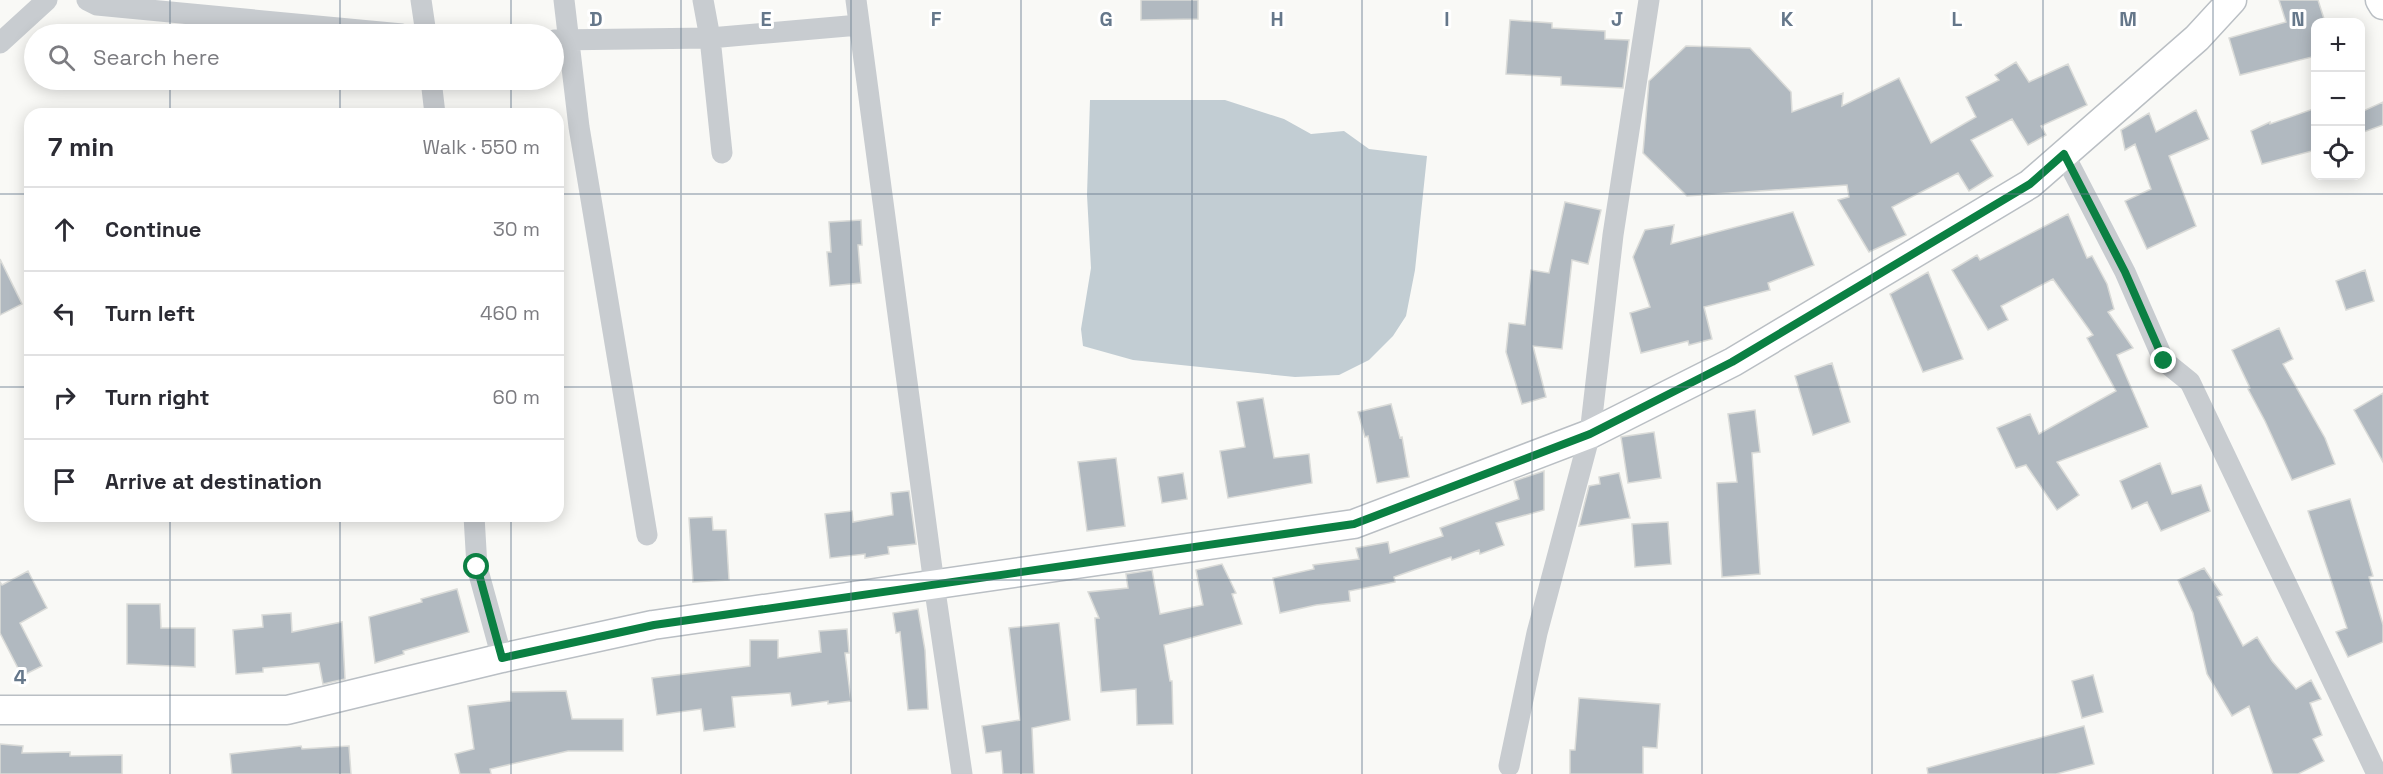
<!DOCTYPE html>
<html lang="en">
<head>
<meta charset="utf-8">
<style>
	:root { --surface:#fff; --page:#f7f7f7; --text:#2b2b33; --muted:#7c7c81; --line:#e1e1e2 }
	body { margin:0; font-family:"Space Grotesk",sans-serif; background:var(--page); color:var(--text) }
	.controls { position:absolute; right:18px; top:18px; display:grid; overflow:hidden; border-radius:12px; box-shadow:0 3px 15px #0003 }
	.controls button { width:54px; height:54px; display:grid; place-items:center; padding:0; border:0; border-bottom:2px solid var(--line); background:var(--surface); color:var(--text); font:30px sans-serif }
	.stop { position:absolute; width:18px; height:18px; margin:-14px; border:4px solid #0b8043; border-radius:50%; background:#fff }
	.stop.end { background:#0b8043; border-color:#fff; box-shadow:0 2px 6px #0008 }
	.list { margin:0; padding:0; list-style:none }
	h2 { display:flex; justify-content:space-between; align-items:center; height:78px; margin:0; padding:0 24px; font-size:26px }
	h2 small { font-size:20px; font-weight:400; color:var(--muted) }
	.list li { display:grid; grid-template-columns:39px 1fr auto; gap:18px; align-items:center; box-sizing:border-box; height:84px; padding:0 24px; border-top:2px solid var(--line) }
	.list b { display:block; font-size:22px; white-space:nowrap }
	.list em { font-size:20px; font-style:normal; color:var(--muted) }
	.icon { flex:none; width:33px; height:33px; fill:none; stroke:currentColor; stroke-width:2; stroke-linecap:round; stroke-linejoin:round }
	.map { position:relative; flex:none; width:2383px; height:774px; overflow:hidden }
	.search { position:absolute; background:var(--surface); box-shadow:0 3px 15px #0003; left:24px; top:24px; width:540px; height:66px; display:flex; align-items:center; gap:15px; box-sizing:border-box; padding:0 21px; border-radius:33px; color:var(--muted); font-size:22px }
	.panel { position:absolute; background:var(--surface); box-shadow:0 3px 15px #0003; left:24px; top:108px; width:540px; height:414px; border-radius:18px }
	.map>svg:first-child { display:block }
	.water { fill:#c2cdd3 }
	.building { fill:#b1b9c0; stroke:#dadbd8; stroke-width:1.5 }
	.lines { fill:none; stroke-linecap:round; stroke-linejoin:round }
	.secondary-casing { stroke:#babfc4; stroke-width:31 }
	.street { stroke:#c8ccd0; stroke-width:21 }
	.secondary { stroke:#fff; stroke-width:28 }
	.route { stroke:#0b8043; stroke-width:8 }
	.grid { fill:none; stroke:#65778a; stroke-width:1.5; stroke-opacity:0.55 }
	.grid-label { font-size:20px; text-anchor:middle; font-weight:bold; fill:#65778a; stroke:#fff; stroke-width:6; stroke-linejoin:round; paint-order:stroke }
</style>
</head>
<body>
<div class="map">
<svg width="2383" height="774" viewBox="0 0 2383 774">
	<rect width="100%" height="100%" fill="#f9f9f6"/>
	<!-- water -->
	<path class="water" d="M1090,100H1225L1284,119L1311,134L1344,131L1369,149L1427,156L1415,270L1406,316L1393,336L1369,360L1339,375L1295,377L1133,360L1083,346L1081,329L1091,268L1087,195Z"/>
	<!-- building -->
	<path class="building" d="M1141,0H1198V19L1141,20Z
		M2279,0H2318L2325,22H2316V56L2240,75L2229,38L2286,22Z
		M1510,20L1552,23V28L1605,31V39L1629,40L1623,88L1561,85V77L1506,74Z
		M1686,46L1750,48L1791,92L1792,112L1843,93L1842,106L1899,78L1931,143L1976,117L1966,97L1999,80L1995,75L2016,62L2029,82L2068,64L2087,105L2041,126L2046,135L2028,145L2012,119L1971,140L1993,176L1969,191L1958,173L1892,207L1906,235L1869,252L1838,200L1849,197L1847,185L1687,196L1643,153L1649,81Z
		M2383,102V125L2361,133V112Z
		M2316,108V150L2262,164L2251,131L2270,122V124Z
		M2196,110L2209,139L2169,156L2196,226L2147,249L2125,201L2151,189L2135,144L2125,150L2121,130L2149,113L2156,132Z
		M1565,202L1601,210L1588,264L1572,260L1562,349L1533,346L1546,397L1522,404L1506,352L1509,323L1525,325L1531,270L1549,273Z
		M1793,212L1814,265L1768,283L1770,290L1704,307L1712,339L1689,345L1688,341L1641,353L1630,313L1650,307L1633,257L1645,230L1674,225L1671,244Z
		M2068,214L2087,258L2092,256L2107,284L2114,309L2108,312L2133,348L2117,355L2148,427L2057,462L2079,495L2057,510L2026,465L2016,468L1997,428L2030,414L2039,434L2116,391L2087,338L2093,335L2053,279L2001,306L2008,320L1988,330L1952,270L1977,255L1980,260Z
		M861,220L862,245H858L861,283L830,286L827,252H831L829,222Z
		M0,259L22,304L0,315Z
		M2365,270L2374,301L2346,310L2336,281Z
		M1928,272L1963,359L1923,372L1890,294Z
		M2279,328L2293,359L2283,364L2325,438L2335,464L2292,480L2265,421L2248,389L2250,388L2232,350Z
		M1832,363L1850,422L1813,435L1795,376Z
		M2383,393V462L2354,410Z
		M1263,398L1274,458L1309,454L1312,483L1228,498L1220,451L1245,447L1237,402Z
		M1391,404L1400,438L1402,437L1409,477L1377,483L1368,436L1365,437L1358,412Z
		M1755,410L1760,452L1752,453L1760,574L1722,577L1717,483L1737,482L1728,414Z
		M1654,432L1661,478L1628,483L1621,437Z
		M1116,458L1125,526L1087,531L1078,462Z
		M2160,463L2172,494L2201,485L2210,511L2161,531L2147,502L2132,509L2120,481Z
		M1544,471V510L1496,523L1504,545L1480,554L1479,550L1452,560L1451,557L1394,577L1395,582L1349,591L1350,601L1316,605L1280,613L1273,578L1314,569L1313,565L1359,559L1356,548L1388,542L1390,553L1443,536L1440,528L1519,499L1514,481Z
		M1183,473L1187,499L1162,503L1158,477Z
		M1619,473L1630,518L1579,526L1589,486L1600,484L1599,477Z
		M909,491L916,544L888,547L889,554L865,558V554L830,558L825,514L852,511L853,522L893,515L891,493Z
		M2350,499L2373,576L2369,577L2383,625V642L2348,657L2336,632L2347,628L2308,511Z
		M712,517L713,530H726L729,580L693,582L689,518Z
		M1668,522L1671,564L1635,567L1632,524Z
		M1222,564L1236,593L1232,594L1242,624L1164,645L1170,681H1172L1173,724L1137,725L1136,689L1101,692L1095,618H1099L1088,592L1128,588L1126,574L1152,570L1160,614L1203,605L1196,570Z
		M2204,568L2222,595L2217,597L2243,646L2257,637L2272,661L2296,689L2311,680L2321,699L2310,703L2322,735L2313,739L2324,761L2298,774H2273L2249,706L2232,716L2207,674L2193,613L2178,580Z
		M28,571L47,608L20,623L42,666L22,676L0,633V582L2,585Z
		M457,589L469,632L403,651L404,654L375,663L369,617L422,602L421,599Z
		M127,604H160L161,628H195V667L127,664Z
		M918,609L925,650L928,709L908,710L900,632L896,633L893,613Z
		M291,613L292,632L342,622L345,679L323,684L319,663L263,668V672L236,674L233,630L263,627L262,615Z
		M1059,623L1070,720L1032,728L1034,774H1003L1001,751L986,753L982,726L1020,720L1009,628Z
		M847,629L849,653H845L851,701L828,704V701L792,706L790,693L732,697L735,727L704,731L701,709L657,715L652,678L750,666V640H778V658L821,652L819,631Z
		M2093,675L2103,712L2082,718L2072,681Z
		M566,691L572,719H623V751H568L490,769L491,774H460L455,754L474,749L468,706L511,701V692Z
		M1579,698L1660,704L1657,748L1643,747V774H1570V750H1575Z
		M2084,726L2094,764L2056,774H1928L1927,768Z
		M0,744L23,746L22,753L70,752V756L122,755V774H0Z
		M301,746L302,749L349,746L351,774H232L230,754Z"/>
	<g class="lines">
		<defs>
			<path id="secondary" d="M2380,0L2383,5
				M0,710H287L502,658L653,625L1354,524L1590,434L1733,362L2030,184L2197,38L2232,0"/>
		</defs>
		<!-- secondary casing -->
		<use href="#secondary" class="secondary-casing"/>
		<!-- street -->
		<path class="street" d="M87,0L97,5L402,34
			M421,0L426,34
			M564,0L579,127L647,535
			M703,0L710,38L722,153
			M856,0L934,584L962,774
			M554,40L710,38L859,25
			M0,43L47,0
			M431,80L435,114
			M2064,154L2125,272L2164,361L2190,382L2377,774
			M474,516L477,567L502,658
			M1509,766L1537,633L1590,434L1613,235L1649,0"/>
		<!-- secondary -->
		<use href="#secondary" class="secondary"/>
	</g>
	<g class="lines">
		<!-- route -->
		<path class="route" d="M477,567L502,658L654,625L1354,524L1590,434L1732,362L2030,184L2064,154L2125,272L2164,361"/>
	</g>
	<!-- grid -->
	<path class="grid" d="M170,0V34M340,0V34M511,0V34M681,0V774M851,0V774M1021,0V774M1192,0V774M1362,0V774M1532,0V774M1702,0V774M1872,0V774M2043,0V774M2213,0V774M170,80V114M340,80V114M511,80V114M0,194H30M558,194H2383M0,387H30M558,387H2383M170,516V774M340,516V774M511,516V774M0,580H2383"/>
	<g class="grid-label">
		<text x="596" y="26">D</text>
		<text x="766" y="26">E</text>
		<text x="936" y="26">F</text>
		<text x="1106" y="26">G</text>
		<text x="1277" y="26">H</text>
		<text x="1447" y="26">I</text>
		<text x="1617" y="26">J</text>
		<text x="1787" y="26">K</text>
		<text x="1957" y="26">L</text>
		<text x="2128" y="26">M</text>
		<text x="2298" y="26">N</text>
		<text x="20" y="684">4</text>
	</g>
</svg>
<div class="controls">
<button>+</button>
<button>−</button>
<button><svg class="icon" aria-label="locate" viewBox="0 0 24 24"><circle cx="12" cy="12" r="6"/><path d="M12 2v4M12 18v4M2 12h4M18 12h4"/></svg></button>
</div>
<div class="stop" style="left:477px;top:567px"></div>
<div class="stop end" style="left:2164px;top:361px"></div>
<div class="search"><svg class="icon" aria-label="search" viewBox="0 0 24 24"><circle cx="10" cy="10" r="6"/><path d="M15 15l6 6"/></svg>Search here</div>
<section class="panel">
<h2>7 min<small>Walk · 550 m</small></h2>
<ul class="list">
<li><svg class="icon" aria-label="ahead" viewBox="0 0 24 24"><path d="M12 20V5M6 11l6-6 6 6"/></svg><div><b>Continue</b></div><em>30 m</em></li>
<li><svg class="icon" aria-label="left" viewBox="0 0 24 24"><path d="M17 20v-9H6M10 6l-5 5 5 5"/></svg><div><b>Turn left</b></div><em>460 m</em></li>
<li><svg class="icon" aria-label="right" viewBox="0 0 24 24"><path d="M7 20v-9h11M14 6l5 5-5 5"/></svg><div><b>Turn right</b></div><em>60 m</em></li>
<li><svg class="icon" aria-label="arrive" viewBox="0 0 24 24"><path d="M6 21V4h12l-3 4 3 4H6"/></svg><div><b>Arrive at destination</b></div></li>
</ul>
</section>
</div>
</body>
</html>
